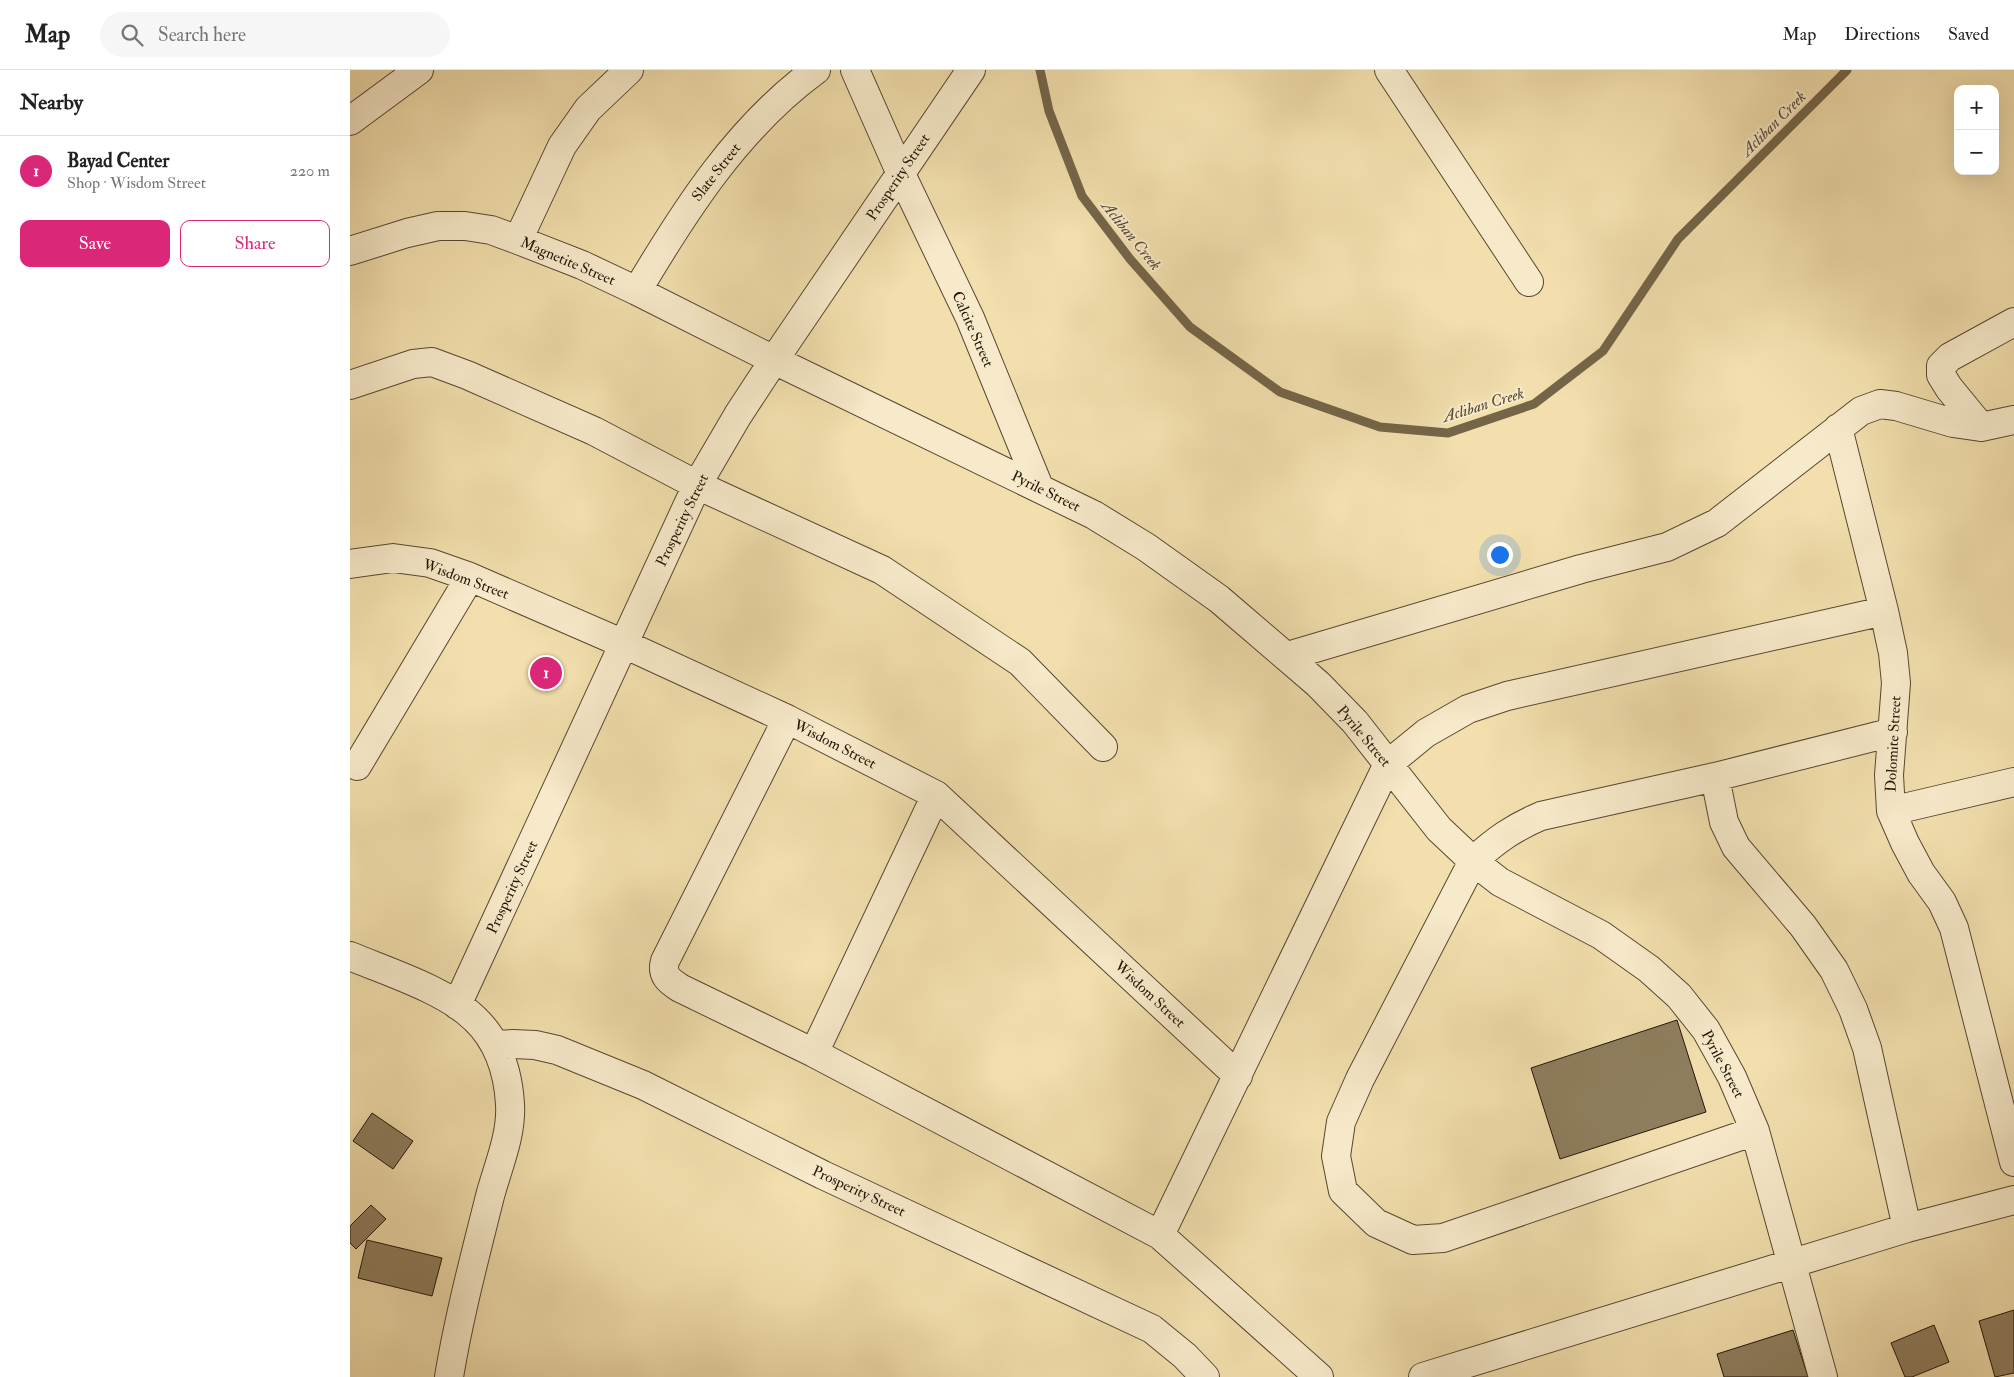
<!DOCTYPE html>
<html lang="en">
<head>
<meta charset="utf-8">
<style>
	:root { --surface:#fff; --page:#f6f6f6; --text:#222; --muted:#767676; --line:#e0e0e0; --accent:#db2777 }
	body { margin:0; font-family:"IM FELL Double Pica",serif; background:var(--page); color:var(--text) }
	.controls { position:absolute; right:15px; top:15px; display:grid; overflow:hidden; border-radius:10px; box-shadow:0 5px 20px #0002 }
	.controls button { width:45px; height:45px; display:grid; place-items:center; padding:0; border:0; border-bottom:1px solid var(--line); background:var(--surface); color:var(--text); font:25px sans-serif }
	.you { position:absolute; left:1149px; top:484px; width:18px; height:18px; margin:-12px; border:4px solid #fff; border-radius:50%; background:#1a73e8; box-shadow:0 0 0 8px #1a73e833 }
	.badge { display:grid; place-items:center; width:32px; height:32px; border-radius:50%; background:var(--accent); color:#fff; font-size:16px; font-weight:700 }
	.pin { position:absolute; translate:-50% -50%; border:2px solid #fff; box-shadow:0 1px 5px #0006 }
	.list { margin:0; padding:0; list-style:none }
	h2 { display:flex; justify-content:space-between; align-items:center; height:65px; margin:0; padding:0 20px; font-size:21px }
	h2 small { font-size:16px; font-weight:400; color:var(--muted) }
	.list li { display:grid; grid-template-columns:32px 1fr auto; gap:15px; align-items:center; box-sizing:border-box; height:70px; padding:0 20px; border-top:1px solid var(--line) }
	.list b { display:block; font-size:19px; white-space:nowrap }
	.list p { margin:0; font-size:16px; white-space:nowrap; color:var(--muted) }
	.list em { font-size:16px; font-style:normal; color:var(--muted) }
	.actions { display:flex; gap:10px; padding:15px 20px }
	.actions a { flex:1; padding:11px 0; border:1px solid var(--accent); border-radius:10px; text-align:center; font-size:18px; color:var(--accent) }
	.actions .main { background:var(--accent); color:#fff }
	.icon { flex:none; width:28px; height:28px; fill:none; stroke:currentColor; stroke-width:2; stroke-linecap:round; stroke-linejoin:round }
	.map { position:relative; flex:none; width:1664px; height:1307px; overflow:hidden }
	header { display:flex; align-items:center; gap:30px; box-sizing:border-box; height:70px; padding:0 25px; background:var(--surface); border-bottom:1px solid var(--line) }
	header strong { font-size:24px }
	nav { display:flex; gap:28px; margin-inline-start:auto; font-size:18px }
	.search { width:350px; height:45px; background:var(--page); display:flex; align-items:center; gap:12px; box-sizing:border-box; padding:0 18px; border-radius:28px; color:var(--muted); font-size:19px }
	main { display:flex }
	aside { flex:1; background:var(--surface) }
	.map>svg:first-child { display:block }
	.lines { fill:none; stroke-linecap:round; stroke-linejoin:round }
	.stream { stroke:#746549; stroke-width:9 }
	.building { fill:#8e7e5e; stroke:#221508 }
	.minor-casing { stroke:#564831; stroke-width:30 }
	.minor { stroke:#f7eaca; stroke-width:28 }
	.labels { text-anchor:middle; stroke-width:4; stroke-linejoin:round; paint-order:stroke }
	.street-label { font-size:15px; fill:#221508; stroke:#f7eaca }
	.water-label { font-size:16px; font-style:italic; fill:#594a34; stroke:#f7eaca }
</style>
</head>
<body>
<header>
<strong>Map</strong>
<div class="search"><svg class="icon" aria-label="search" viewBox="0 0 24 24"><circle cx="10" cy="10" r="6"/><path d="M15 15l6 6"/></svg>Search here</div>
<nav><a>Map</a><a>Directions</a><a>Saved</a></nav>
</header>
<main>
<aside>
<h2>Nearby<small></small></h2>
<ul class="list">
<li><span class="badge">1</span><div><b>Bayad Center</b><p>Shop · Wisdom Street</p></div><em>220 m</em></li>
</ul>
<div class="actions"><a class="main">Save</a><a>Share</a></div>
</aside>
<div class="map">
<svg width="1664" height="1307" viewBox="0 0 1664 1307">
	<rect width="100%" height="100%" fill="#f2dfad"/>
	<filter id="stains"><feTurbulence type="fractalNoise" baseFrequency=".004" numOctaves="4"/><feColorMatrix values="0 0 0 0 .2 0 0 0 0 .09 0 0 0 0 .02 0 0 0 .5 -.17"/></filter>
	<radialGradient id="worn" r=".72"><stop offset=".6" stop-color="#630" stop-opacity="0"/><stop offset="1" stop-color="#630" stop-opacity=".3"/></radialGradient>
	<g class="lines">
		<!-- stream -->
		<path class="stream" d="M690,0L699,41L732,126L780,189L840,257L930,322L1030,357L1098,363L1184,334L1253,281L1328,169L1497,0"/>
	</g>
	<!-- building -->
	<path class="building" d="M1327,950L1356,1042L1210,1089L1181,998Z
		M22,1043L63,1071L43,1099L3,1071Z
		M21,1135L36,1149L6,1179L0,1173V1156Z
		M17,1170L92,1188L82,1226L8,1208Z
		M1664,1240V1303L1645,1307L1629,1251Z
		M1584,1255L1599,1292L1562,1307H1555L1541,1273Z
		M1443,1260L1458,1307H1374L1367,1284Z"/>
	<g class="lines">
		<defs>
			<path id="minor" d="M505,0L551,104L620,248L689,417
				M1039,0L1179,212
				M0,51L69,0
				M168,170L212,76L238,39L279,0
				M0,181L57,163L88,156H115L141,160L168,170L232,195L287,221L424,290L744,445L796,477L869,529L968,614L1005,652L1089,759L1123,791L1150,812L1251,865L1299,899L1329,926L1356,960L1382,1007L1405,1061L1473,1307
				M287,221C335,140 388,57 466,0
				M0,315L63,294L82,292L117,305L244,361L347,415L532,500L670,592L753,677
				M1631,357L1599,318L1591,305V296L1600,287L1664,252
				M1488,358L1534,541L1543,583L1546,613L1539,705L1541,741L1555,773L1571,803L1592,832L1604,858L1664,1092
				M0,494L43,488L80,493L120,507L274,574L437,649L586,725L888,1006
				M938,586L1231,499L1317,477L1367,453L1511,341L1530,334L1546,336L1603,353L1631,357L1664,350
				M437,649L315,891C311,905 319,911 330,918L464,983L810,1165L969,1307
				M7,696L120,507
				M1365,707L1374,752L1386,777L1453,856L1484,900L1503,939L1517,978L1557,1158
				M1541,741L1664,712
				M0,886C38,902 96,920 125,949C148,971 158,1001 160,1034C162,1065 148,1096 140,1126C125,1186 109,1246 99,1307
				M107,935L347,415L388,345L424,290L621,0
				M146,975L163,974L185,975L207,980L293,1015L473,1105L802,1259L835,1286L855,1307
				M464,983L586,725
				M1405,1061L1093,1168L1063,1170L1026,1153L993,1121L986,1086L991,1052L1010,1009L1123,791C1146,770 1163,758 1191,746L1365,707L1543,662
				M810,1165L1038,694L1076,663L1118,639L1157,626L1534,541
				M1073,1307L1557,1158L1664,1130"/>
		</defs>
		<!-- minor casing -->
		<use href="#minor" class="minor-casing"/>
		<!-- minor -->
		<use href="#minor" class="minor"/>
	</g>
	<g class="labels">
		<!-- street labels -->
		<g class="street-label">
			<text transform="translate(366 102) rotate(-52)" y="5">Slate Street</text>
			<text transform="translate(548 107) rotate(-56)" y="5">Prosperity Street</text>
			<text transform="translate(218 191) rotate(23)" y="5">Magnetite Street</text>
			<text transform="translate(623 259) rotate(66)" y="5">Calcite Street</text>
			<text transform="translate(696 421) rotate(26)" y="5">Pyrile Street</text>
			<text transform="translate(332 450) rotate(-64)" y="5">Prosperity Street</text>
			<text transform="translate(116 509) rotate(20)" y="5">Wisdom Street</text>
			<text transform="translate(1014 666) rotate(50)" y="5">Pyrile Street</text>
			<text transform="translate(485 674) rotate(27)" y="5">Wisdom Street</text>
			<text transform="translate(1543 674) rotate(-87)" y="5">Dolomite Street</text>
			<text transform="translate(162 817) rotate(-65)" y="5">Prosperity Street</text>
			<text transform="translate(800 924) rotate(43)" y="5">Wisdom Street</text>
			<text transform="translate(1373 994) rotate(62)" y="5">Pyrile Street</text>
			<text transform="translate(509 1121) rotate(25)" y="5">Prosperity Street</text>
		</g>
		<!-- water labels -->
		<g class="water-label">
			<text transform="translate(1423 53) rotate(-45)" y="6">Acliban Creek</text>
			<text transform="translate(782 165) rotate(51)" y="6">Acliban Creek</text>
			<text transform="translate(1133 334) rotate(-17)" y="6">Acliban Creek</text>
		</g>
	</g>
	<rect width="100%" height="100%" filter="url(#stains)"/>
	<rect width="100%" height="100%" fill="url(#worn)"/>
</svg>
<div class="controls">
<button>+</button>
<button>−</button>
</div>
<div class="you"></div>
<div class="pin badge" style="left:196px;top:603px">1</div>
</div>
</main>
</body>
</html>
